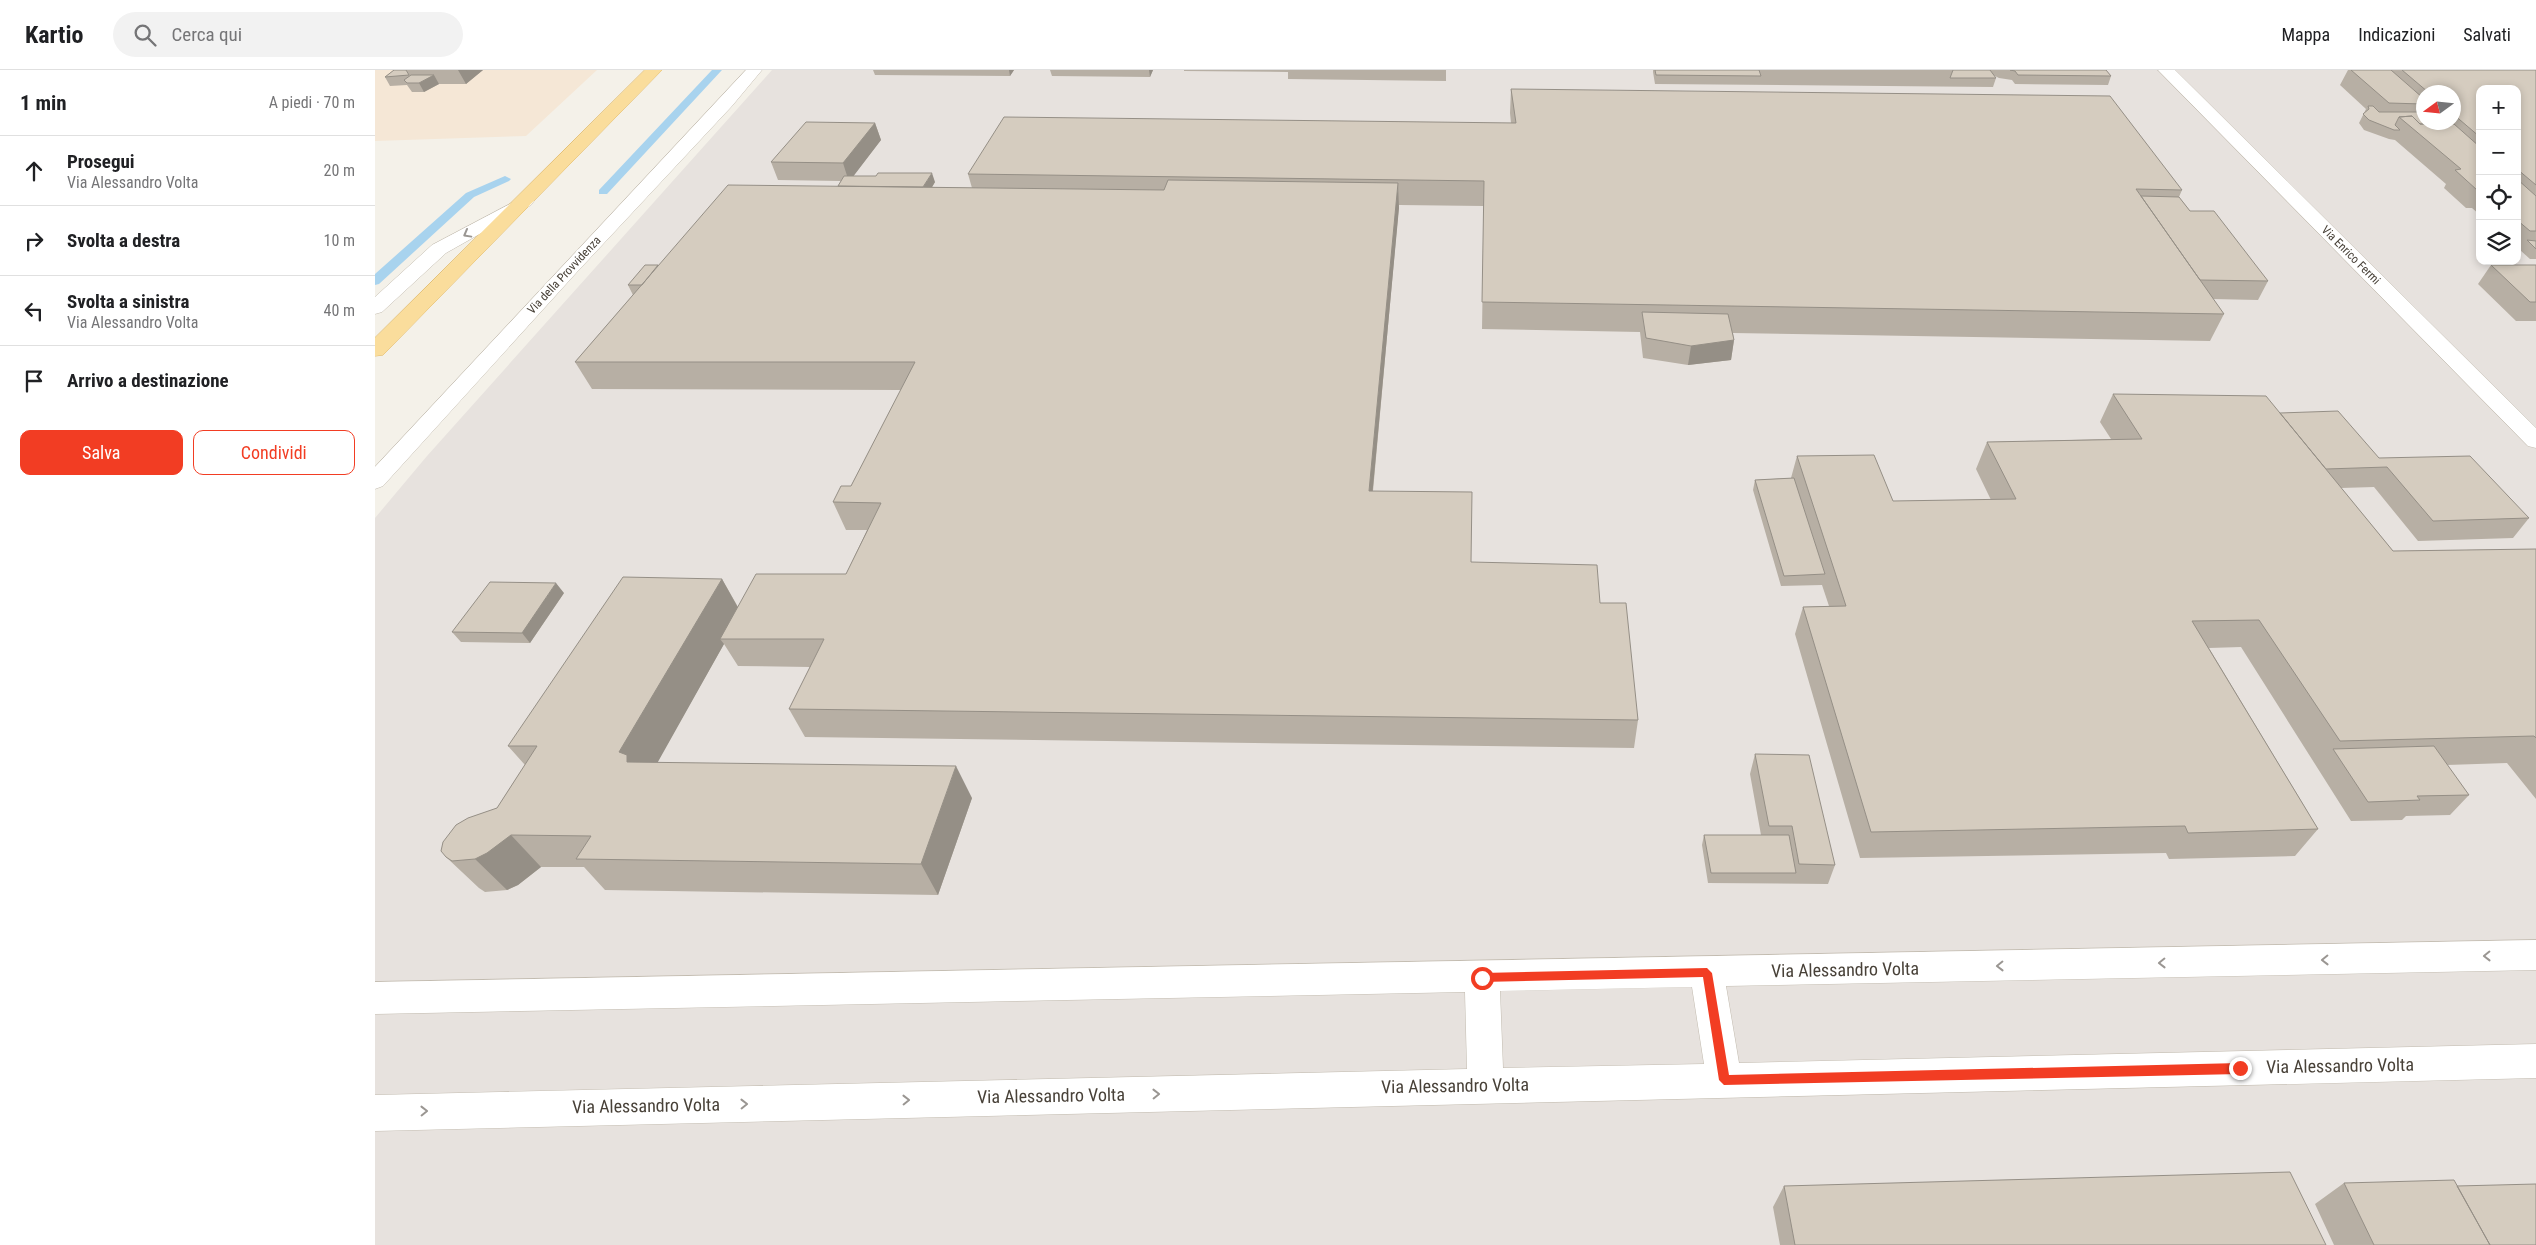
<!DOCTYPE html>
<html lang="it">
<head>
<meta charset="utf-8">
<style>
	:root { --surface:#fff; --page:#f2f2f2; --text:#202124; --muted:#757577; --line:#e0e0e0; --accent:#f23d23 }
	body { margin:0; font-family:"Roboto Condensed",sans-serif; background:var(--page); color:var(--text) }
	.controls { position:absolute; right:15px; top:15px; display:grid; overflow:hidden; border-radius:10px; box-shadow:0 2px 8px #0003 }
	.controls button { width:45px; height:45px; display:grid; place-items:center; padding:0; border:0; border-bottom:1px solid var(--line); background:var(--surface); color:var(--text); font:25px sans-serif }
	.compass { position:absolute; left:2041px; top:15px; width:45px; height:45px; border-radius:50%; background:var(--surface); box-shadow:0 2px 8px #0003; rotate:255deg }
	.stop { position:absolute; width:15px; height:15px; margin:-11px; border:4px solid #f23d23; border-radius:50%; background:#fff }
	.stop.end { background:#f23d23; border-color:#fff; box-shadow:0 1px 5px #0008 }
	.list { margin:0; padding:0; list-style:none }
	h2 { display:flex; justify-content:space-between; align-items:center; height:65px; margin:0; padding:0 20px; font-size:21px }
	h2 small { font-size:16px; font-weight:400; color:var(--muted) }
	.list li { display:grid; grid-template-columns:32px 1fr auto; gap:15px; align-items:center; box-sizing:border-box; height:70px; padding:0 20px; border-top:1px solid var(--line) }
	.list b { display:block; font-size:19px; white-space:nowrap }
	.list p { margin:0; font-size:16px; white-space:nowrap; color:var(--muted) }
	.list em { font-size:16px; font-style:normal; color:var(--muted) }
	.actions { display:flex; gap:10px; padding:15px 20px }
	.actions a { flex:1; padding:11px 0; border:1px solid var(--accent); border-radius:10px; text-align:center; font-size:18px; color:var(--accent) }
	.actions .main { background:var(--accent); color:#fff }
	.icon { flex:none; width:28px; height:28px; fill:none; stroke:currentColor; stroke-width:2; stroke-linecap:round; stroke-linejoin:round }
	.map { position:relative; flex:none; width:2161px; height:1175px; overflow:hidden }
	header { display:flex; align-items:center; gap:30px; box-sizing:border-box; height:70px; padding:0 25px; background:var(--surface); border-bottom:1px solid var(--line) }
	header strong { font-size:24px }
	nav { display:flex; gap:28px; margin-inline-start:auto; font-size:18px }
	.search { width:350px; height:45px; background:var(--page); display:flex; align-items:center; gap:12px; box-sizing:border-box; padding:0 18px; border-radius:28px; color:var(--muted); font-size:19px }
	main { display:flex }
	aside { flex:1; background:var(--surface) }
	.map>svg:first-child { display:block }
	.commercial { fill:#f5e7d6 }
	.industrial { fill:#e7e2de; fill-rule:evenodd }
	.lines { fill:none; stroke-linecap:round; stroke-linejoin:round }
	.stream { fill:#a8d3ee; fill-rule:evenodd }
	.minor-casing { stroke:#c2bbaf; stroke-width:1 }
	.major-casing { stroke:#e0ba6c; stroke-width:1 }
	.minor { fill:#fff; fill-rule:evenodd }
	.major { fill:#fadd9c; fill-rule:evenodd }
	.wall { fill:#b7afa4; fill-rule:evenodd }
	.shaded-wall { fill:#958f86 }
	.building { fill:#d5ccbf; stroke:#958f86 }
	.oneway { stroke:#9a9692 }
	.route { fill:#f23d23 }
	.labels { text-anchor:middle; stroke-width:4.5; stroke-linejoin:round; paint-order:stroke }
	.far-street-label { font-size:12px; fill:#484138; stroke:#fff }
	.near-street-label { font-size:18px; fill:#484138; stroke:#fff }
</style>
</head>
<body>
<header>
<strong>Kartio</strong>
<div class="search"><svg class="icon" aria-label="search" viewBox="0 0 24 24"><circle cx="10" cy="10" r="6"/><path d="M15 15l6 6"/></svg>Cerca qui</div>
<nav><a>Mappa</a><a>Indicazioni</a><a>Salvati</a></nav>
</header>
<main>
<aside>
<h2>1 min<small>A piedi · 70 m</small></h2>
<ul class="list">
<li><svg class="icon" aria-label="ahead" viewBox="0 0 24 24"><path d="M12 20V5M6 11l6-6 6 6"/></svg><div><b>Prosegui</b><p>Via Alessandro Volta</p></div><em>20 m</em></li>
<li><svg class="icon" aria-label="right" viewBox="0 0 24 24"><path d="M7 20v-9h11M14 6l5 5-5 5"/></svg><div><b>Svolta a destra</b></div><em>10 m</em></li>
<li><svg class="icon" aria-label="left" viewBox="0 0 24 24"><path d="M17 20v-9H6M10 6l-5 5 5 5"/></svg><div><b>Svolta a sinistra</b><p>Via Alessandro Volta</p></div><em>40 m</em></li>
<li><svg class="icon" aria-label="arrive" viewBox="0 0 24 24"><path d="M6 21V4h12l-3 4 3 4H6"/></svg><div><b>Arrivo a destinazione</b></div></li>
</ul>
<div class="actions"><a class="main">Salva</a><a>Condividi</a></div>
</aside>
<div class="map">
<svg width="2161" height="1175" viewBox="0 0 2161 1175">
	<rect width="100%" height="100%" fill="#f4f1e9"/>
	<!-- commercial -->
	<path class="commercial" d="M0,0H222L151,66L0,71Z"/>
	<!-- industrial -->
	<path class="industrial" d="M397,0H2161V1175H0V448L52,386ZM2105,19H2142V191H2105ZM2048,22H2078V52H2048Z"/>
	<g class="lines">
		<!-- stream -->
		<path class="stream" d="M337,0H347L232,124H224V120Z
			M130,106L136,109L134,111L99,127L4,214L0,215V204L91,123Z"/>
		<defs>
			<path id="minor" d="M371,0H387L357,36L202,202L8,416L0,419V397Z
				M1783,0H1800L2161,358V378L2153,376Z
				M150,126L156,127L159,131L156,135L71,183L7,242L0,244V227L57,175Z
				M2161,870V900L1351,916L1364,993L2161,974V1008L0,1061V1025L1092,999L1090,922L0,944V912ZM1317,917L1329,994L1128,998L1125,921Z"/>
			<path id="major" d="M270,0H287L8,285L0,286V268Z"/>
		</defs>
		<!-- minor casing -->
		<use href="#minor" class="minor-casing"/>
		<!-- major casing -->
		<use href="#major" class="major-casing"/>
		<!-- minor -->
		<use href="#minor" class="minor"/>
		<!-- major -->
		<use href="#major" class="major"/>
	</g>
	<!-- wall -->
	<path class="wall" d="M19,0H108L91,14H64L49,22H37L32,15L15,16L10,7Z
		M498,0H639L635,6L500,5Z
		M675,0H778L775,7L677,6Z
		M809,0H1071V11L913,9V2L809,1Z
		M1278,0H1731L1736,6L1733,15L1640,14L1637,10L1624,8L1618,5L1621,8L1618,17L1280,14L1278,2Z
		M1973,0H2161V189H2155L2145,180H2142V19H2105V145L2097,138H2091L2069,118L2071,114L2020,70L2014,69L1989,60L1984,53L1991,39L1965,15ZM2048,22H2078V52H2048Z
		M1136,19L1807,120L1804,127L1815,141L1893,211L1883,230L1838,229L1849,244L1835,271L1358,263L1359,270L1356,290L1313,295L1268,288L1265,262L1107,259L1109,136L1024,135L998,421L1096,492L1225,533L1263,650L1259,678L430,667L414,639L435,597L363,596L349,574L282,692L597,728L563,825L230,820L209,797H166L143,815L132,820L110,822L104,818L71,787L122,738L150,695L133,676L347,509L363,537L471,504L492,460H471L458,432L476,416L526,320L217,319L200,292L258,225L253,215L283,195L463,116L466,111L403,110L396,92L500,53L506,70L478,106L560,112L557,117L597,118L593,104L1136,53L1135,43Z
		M2116,195H2161V251H2141L2103,214Z
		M1738,324L1905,343L2004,388L2154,448L2138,468L2043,471L1999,417L1966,418L2018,481L2161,479V729L2132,693L2072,695L2094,725L2075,745L2031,746L2027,750L1976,751L1866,577L1834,578L1943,759L1920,786L1794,789L1791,783L1485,788L1420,564L1428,537L1454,536L1447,515L1406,516L1378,420L1380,410L1416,408L1422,386L1518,431L1616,430L1601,399L1612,372L1736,369L1725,352Z
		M189,523L155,573L86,572L77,562Z
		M1380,684L1460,795L1453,814L1333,813L1327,775L1329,765H1386L1375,704Z
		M1969,1113L2082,1116L2161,1175H1959L1940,1134Z
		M1409,1116L1951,1175H1405L1398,1137Z"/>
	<!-- shaded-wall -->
	<path class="shaded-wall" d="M83,0H108L91,14Z
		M634,0H639L635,6Z
		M774,0H778L775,7Z
		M59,5L64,14L49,22L44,13Z
		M500,53L506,70L474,112L468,93Z
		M557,103L560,112L550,129L547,119Z
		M1023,113L1024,138L995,449L994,421Z
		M1359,270L1356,290L1313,295L1316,276Z
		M347,509L366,543L345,569L349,574L270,715L244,682Z
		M181,513L189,523L155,573L147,563Z
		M581,696L597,728L563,825L546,794Z
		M136,765L166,797L143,815L132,820L100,789Z"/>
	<!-- building -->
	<path class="building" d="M19,0H31L34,5L10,7Z
		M1280,0H1384L1386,6L1281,5Z
		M1578,0H1615L1621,8H1575Z
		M1635,0H1731L1736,6L1643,5L1640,1Z
		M1976,0H2016L2048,28V34L2014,33Z
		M2027,0H2161V115L2142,99V19H2105V67L2078,44V22H2053Z
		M36,5H59L44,13H32L29,10Z
		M1136,19L1735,26L1807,120L1761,119L1849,244L1107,232L1109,111L593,104L629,47L1141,53Z
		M1993,36H1998L2004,42H2048V52H2062L2064,54H2045L2037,46L2024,47L2020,55L2025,60H2019L1994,50L1988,44L1994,39Z
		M2037,46L2045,54H2079L2105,77V120H2102L2080,100L2086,99L2024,47Z
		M431,52L500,53L468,93L396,92Z
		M503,103H557L548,117L463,116L469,106H501Z
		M2142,109L2161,126V161H2155L2142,150Z
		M793,110L1023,113L994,421L1097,422L1096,492L1222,495L1225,533H1251L1263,650L414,639L449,569H345L381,504H471L506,433L458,432L466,416H476L540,292H200L353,115L789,120Z
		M1766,126L1804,127L1815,141H1839L1893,211L1825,210Z
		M2152,170L2161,171V179Z
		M270,195H283L267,215H253Z
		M2116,195H2161V232H2155Z
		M1267,242L1353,244L1359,270L1316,276L1271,268Z
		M1738,324L1891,326L2018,481L2161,479V668L2159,666L1965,671L1884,550L1817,551L1943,759L1813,763L1810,756L1496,762L1428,537L1471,536L1422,386L1499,385L1518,431L1641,429L1612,372L1767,369Z
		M1963,341L2004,388L2095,386L2154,448L2058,451L2012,397L1951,399L1905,343Z
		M1419,408L1450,504L1409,506L1380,410Z
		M248,507L347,509L244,682L252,685V692L581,696L546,794L201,789L216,766L136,765L112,783L100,789L77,791L71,787L66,781L68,772L81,755L93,748L122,738L162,676H133Z
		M115,512L181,513L147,563L77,562Z
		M2059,676L2094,725L2042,726L2045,730L1993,732L1958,679Z
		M1380,684L1434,685L1460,795L1424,794L1417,756H1394Z
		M1329,765H1414L1421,803H1336Z
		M1915,1102L1951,1175H1420L1409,1116Z
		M2079,1110L2115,1175H1999L1969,1113Z
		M2161,1114V1175H2115L2082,1116Z"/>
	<!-- one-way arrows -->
	<defs><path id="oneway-chevron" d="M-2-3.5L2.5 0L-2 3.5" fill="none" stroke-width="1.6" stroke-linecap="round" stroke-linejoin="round" transform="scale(1.25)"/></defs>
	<g class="oneway">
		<use href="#oneway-chevron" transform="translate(92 164) rotate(151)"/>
		<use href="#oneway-chevron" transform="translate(2112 886) rotate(179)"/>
		<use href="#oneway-chevron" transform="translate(1950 890) rotate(179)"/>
		<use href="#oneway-chevron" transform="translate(1787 893) rotate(179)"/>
		<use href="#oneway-chevron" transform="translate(1625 896) rotate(179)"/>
		<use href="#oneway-chevron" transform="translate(781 1024) rotate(-1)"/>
		<use href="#oneway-chevron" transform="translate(531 1030) rotate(-1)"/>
		<use href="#oneway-chevron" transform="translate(369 1034) rotate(-1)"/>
		<use href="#oneway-chevron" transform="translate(49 1041) rotate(-1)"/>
	</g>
	<!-- route -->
	<path class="route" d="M1332,898L1337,903L1354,1005L1865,993L1870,998L1865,1004L1349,1015L1344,1010L1328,907L1107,912L1102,908L1107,903Z"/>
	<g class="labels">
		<!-- far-street labels -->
		<g class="far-street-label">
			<text transform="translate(1976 185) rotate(45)" y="4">Via Enrico Fermi</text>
			<text transform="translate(189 205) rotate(-47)" y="4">Via della Provvidenza</text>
		</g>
		<!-- near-street labels -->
		<g class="near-street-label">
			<text transform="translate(1470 900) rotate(-1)" y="6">Via Alessandro Volta</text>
			<text transform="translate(1965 996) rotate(-1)" y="6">Via Alessandro Volta</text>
			<text transform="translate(1080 1016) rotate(-1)" y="6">Via Alessandro Volta</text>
			<text transform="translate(676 1026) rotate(-1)" y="6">Via Alessandro Volta</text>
			<text transform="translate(271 1036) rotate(-1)" y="6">Via Alessandro Volta</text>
		</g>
	</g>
</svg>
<div class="controls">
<button>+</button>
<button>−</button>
<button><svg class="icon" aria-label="locate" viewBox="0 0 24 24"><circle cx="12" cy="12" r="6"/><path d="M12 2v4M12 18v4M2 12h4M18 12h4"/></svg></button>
<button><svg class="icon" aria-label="layers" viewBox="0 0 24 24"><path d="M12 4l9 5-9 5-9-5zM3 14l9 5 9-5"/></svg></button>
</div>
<svg class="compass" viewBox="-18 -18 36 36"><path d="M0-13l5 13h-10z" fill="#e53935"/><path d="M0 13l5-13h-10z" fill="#757577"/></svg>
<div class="stop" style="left:1107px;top:908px"></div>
<div class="stop end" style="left:1865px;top:998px"></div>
</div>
</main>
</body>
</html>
